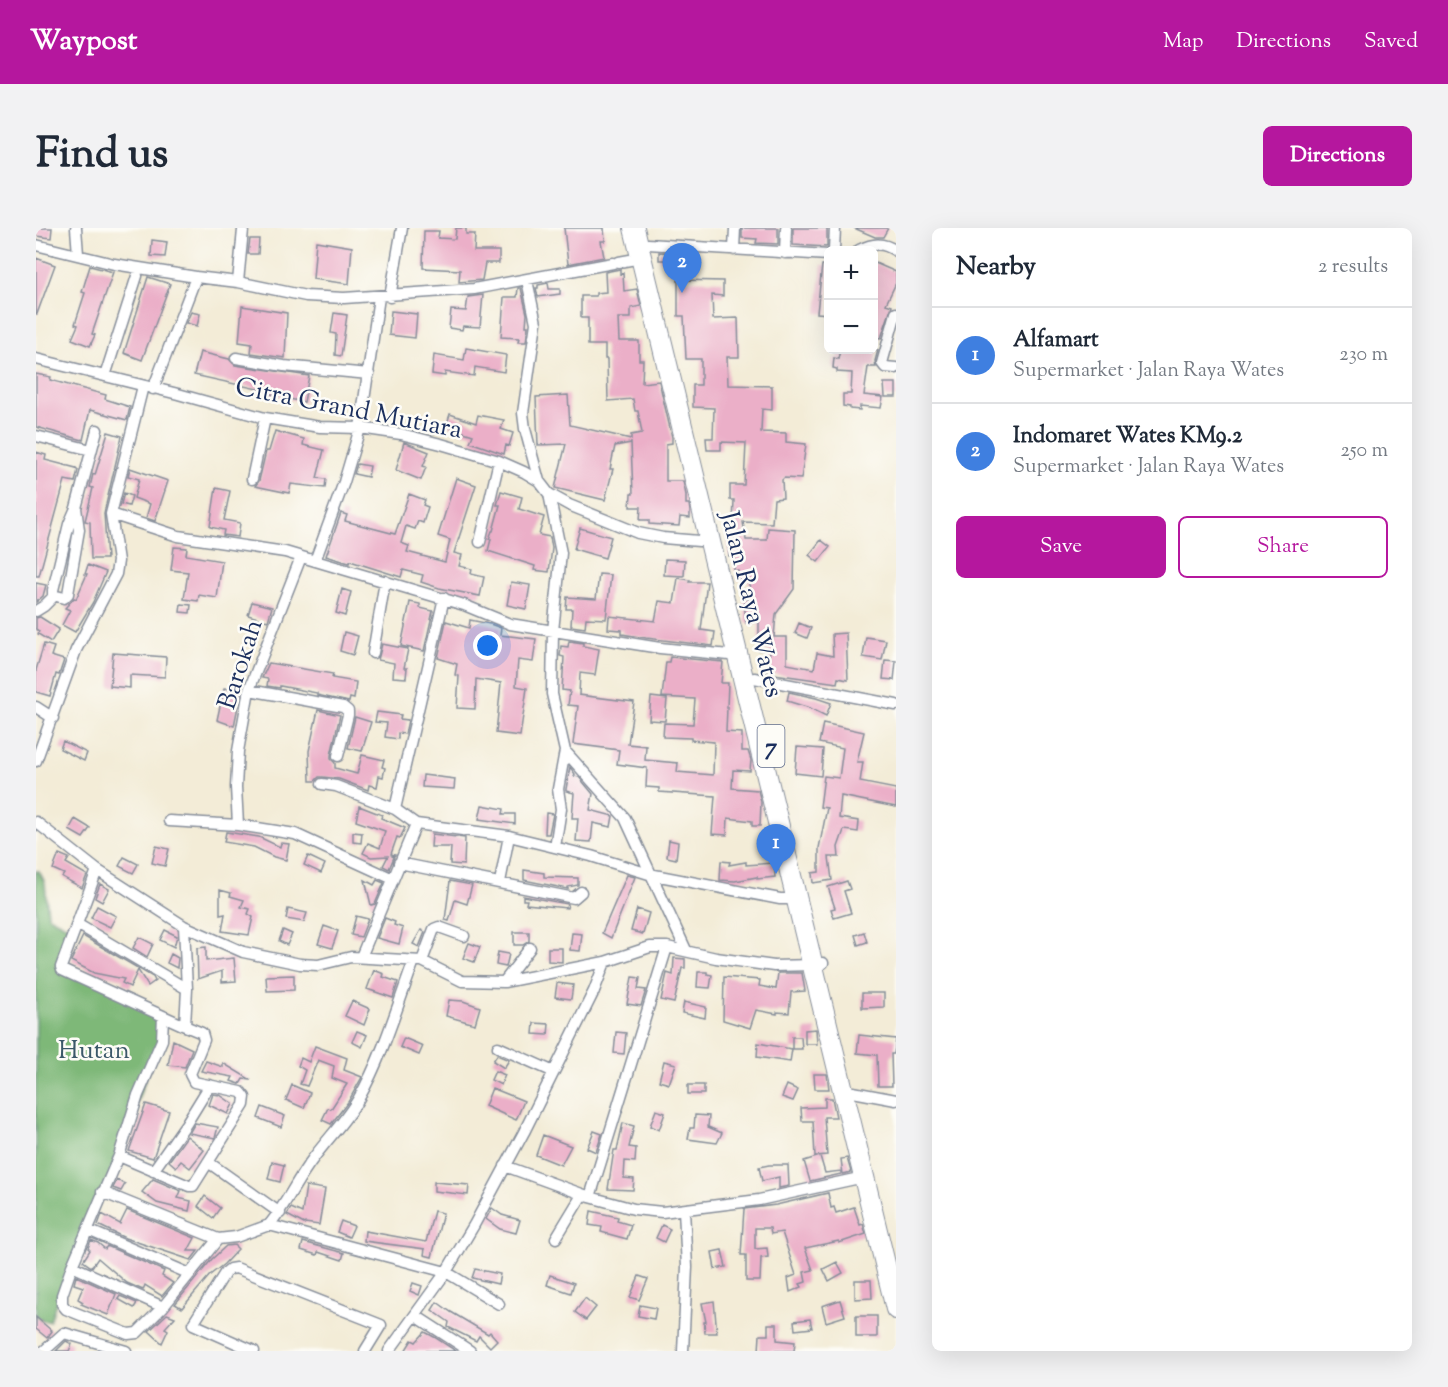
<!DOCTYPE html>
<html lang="en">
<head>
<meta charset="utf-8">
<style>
	:root { --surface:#fff; --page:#f2f2f3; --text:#1f2937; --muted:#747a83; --line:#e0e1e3; --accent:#b5179e }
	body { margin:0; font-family:"Sorts Mill Goudy",serif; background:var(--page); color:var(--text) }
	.controls { position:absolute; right:18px; top:18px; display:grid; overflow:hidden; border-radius:9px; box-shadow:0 6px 24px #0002 }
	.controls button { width:54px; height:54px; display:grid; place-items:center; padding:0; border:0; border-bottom:2px solid var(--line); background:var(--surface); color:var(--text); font:30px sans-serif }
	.you { position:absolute; left:452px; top:418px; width:21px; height:21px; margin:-15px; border:4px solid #fff; border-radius:50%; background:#1a73e8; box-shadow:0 0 0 9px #1a73e833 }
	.badge { display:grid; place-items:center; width:39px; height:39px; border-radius:50%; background:var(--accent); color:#fff; font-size:20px; font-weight:700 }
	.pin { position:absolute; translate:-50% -50px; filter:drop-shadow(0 2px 3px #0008) }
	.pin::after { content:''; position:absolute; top:32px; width:21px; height:18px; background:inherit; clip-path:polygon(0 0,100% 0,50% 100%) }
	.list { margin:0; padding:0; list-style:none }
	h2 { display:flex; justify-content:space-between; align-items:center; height:78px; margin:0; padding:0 24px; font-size:26px }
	h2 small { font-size:20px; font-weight:400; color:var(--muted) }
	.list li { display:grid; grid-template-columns:39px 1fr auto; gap:18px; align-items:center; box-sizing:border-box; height:96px; padding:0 24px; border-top:2px solid var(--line) }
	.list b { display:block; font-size:22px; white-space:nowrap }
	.list p { margin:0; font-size:20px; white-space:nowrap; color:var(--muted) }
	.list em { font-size:20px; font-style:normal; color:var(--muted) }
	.actions { display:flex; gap:12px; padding:18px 24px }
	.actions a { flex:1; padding:14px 0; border:2px solid var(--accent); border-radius:9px; text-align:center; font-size:21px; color:var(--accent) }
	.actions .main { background:var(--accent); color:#fff }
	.map { position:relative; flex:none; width:860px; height:1123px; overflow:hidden; border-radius:9px }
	header { display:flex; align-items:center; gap:36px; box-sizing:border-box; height:84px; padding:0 30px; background:var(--accent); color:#fff }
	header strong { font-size:28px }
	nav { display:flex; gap:33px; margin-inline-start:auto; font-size:21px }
	.intro { display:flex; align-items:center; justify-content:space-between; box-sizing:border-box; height:144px; padding:0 36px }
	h1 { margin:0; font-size:42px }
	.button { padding:15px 27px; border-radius:9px; background:var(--accent); color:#fff; font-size:21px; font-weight:700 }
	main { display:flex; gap:36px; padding:0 36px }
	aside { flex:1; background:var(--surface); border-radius:9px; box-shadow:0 6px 24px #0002 }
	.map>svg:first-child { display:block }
	.forest { fill:#7eb878; stroke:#4c746b; stroke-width:1.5 }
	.building { fill:#ebafc8 }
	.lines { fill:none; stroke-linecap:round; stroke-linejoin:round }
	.street-casing { stroke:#878e9a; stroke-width:13 }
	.highway-casing { stroke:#878e9a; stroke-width:22 }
	.street { stroke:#fff; stroke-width:10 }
	.highway { stroke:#fff; stroke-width:20 }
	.labels { text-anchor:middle; stroke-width:5; stroke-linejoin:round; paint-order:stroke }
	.shield { fill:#fdfcf7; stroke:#5f6c8c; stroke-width:1.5 }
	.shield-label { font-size:24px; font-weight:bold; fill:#1b2f5e }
	.street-label { font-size:26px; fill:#1b2f5e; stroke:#fdfcf7 }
	.park-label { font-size:26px; fill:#3c596a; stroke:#fdfcf7 }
</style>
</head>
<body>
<header>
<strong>Waypost</strong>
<nav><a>Map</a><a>Directions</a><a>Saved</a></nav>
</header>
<div class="intro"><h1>Find us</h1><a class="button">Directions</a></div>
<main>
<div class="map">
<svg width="860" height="1123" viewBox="0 0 860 1123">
	<rect width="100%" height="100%" fill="#fdfcf7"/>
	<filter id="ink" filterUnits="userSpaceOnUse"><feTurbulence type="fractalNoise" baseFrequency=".0167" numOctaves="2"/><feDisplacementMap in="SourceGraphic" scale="12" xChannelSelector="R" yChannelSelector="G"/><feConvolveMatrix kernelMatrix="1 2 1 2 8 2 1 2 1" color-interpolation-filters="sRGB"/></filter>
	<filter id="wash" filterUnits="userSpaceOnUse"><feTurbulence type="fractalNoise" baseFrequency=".008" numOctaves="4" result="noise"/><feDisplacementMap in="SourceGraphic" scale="24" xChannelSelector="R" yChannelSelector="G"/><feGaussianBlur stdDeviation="1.35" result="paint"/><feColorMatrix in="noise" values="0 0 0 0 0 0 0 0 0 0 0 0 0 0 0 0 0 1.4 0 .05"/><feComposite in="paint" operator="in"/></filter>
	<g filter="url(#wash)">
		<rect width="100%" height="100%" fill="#f3ecd7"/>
		<!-- forest -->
		<path class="forest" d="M0,643H3L9,655L12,688L39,702L24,736L127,788L128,803L52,1002L21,1072L14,1093H6L0,1087Z"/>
		<g id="blocks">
			<!-- building -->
			<path class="building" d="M0,0H16L15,10L0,8Z
				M420,0H430V6H439L438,23H463V35H449L446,52L423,54L424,42L387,40L388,3H403L402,10L419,11Z
				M528,0H568L569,13H565L568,29L532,36Z
				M706,0H742V16L720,15L721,11L706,10Z
				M757,0H791V19L757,17Z
				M818,0H852L847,9H839Z
				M214,11H223L222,26H212Z
				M116,12L131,14L129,29L115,28Z
				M280,13L316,19L313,56L277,51Z
				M623,24L635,25V32H623Z
				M0,30L19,37L1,86H0Z
				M837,34L860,44V55L850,76L856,78L845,110L837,109Z
				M786,37H792V86L781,85Z
				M54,38L77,44L56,106L59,107L54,118L36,111L42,97L39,96L49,65L46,64Z
				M584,41V46L587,45L588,63L601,61L605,78L595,80V90H582L583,113H603V132H607L606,155L623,153L636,209V215L630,216V253H647L650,267V276H653L654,283V290L644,289L643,298L613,296V292H604L605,279H594L595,266H597L595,215L579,218L574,241H577L569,272L519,260L530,216L502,217L500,169L532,167L534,197L595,211V207L606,205L602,183H599L597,171L572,173L571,131H569V117H552V90H545V68H560V65L570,64L569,44Z
				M112,49L134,56L106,132L88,125Z
				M642,52L687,53V68L676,67L677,91L702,90L703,129H691L692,157L736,158V182L726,181L725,204L750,205V214L770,216L765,251L748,250L746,252L747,270L738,271L736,295L707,294L710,312H731L732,300L759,302L758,361L740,386L738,409H751V436L778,441L781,425L797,428L796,406L810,405L812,452L802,450L801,455L731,445L734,422H723V394L710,395L708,371H714L713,352H702V343L698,342V328H693L692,314H698L695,296H697L698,272H694V257H708L710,215L685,214V222H671L670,210H677L678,180L657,179V157H665V131H650L648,88H642Z
				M512,55L513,61H524V66L502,69L500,60H502V57Z
				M482,60H485L491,86L490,98H492L490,114H482L483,110L465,109L468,69H481Z
				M447,67L444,99L427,98L426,102L413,100L415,82L430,83L432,69Z
				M206,78L251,85L249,130L215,125L216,116L203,114Z
				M355,83L381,86L379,110L353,107Z
				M155,84L164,86L161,98L150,95Z
				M298,85L311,87L305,128L299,127L300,106L295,105Z
				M430,120L470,127L468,144L439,139L438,148L409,144V148L396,146L398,127L428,132Z
				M804,122H842L839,133L840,139H832L828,167L847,169L845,180L824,178V182L814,181V179L807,178V166H815L816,145L801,144V141L797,140L798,130L802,131Z
				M164,124L193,131L199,137L273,148L268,174L253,171V168L222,165V161L158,147Z
				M0,146L15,149L14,152L70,167L69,171L94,179L91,192L54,182L47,212L0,199Z
				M848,155H860V169H849Z
				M414,186L440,195L442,187L468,192L465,201L477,205L473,218L470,217L468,226L434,214L437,207L415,200L416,197L411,196Z
				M239,203L268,211L267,217L288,222L281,250L290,251L289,260L255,256L253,265L219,258L223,253L230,223H233Z
				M72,204L86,208L68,285L71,331H55L54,294L49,293L57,260L54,259L57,246L59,247Z
				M368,214L393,224L387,238L390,239L385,252L360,242Z
				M0,224L10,227L9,232L40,240L42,242L39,254L29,252L3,348H0Z
				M321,236L334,238L332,249L318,246Z
				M94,240L132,253L119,293L110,290L114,276L98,270L103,251L92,248Z
				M420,250L440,257L418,325L426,327L423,338L436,341L435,346L448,349L444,368L403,360L385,354L387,347L367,342L365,349L314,333L313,335L290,328L305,285L311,287L309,293L359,306L373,266L389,272L387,277L392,279L387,295L382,293L379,301L370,298L365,315L373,318L371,324L409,334L414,312L402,308Z
				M180,260L194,263L188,292L204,295L202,309L187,307L188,302L174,299Z
				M465,263L486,269L483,281L508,289L503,307L514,309L516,320L513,344L498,342L499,338L452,323L455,311H453L456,303H457L464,277H461Z
				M88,265L96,268L93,278L85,276Z
				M544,300L575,309L569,330L538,321Z
				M785,312L794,319L782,334L773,327Z
				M138,319L151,320L150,327L186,333L181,370L163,367L162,373L148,371L152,344L135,342Z
				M629,331L649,332L648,348L628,347Z
				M52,337L70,344L57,374L39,404L26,397L34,382L29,380L38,370L40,371L51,346H49Z
				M563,346L575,347L570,391L550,390L549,400L535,398L536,381H530L531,369L560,371Z
				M642,350L654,352L653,354H671L665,402L679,404L677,418L610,410L586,406V402L572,401L573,388L619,393L623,373L638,375Z
				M475,354L494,357L490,381L471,377Z
				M0,355L10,357L7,368L0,374Z
				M306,361L315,364L309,388L300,385Z
				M216,374L236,379L232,393L212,387Z
				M374,374L384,376V380L397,383L388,423L365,418Z
				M145,376L155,377L154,385L144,384Z
				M4,389L23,401L15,414L2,406L3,403L0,401V390Z
				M434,392L454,396L465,400L464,407L500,411L497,434L482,432L480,458L491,460L484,508L460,505L465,455L440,451L439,481L421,480L423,448L419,447L421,436L402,430L410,393L433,400Z
				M763,395L775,400L771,410L759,405Z
				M308,404L322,408L317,427L304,423Z
				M830,409L850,412L846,432L827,429Z
				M533,413L547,415V418L563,421L559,447L544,445L543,467L598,474L592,516L610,518L609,532L642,535L641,544L677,547L678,514L655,512V510L627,509L628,495L657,496L659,471L626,469L630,434H633L634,429L687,434L685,455H692L690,504L706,505V523H712L715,532L714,543L697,542L696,560L722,562L725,574L724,598H716V593L692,590L691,607L676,606L679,568L623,564V560L610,559L611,540L581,536L583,522L537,516L542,478L532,477L534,463L526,462L528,429L524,428L525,418L532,419Z
				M8,416L18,419L15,428L28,432L23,447L20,446L14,468L0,464V442Z
				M346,416L372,421L368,440H371L370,450L357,449L358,435L342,432Z
				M77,425L130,429L129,449L94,447V460L74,458Z
				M849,432L860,433L858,452L847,451Z
				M233,435L297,446L296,450L320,454L318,471L314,470L313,474L281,467V465L244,458V460L231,458L232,451L226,450Z
				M188,460L205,463L198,498L181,492Z
				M753,464L780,470L795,475L790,488L774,480L751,473Z
				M615,469L631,471L629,493L613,492Z
				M282,482L304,487L295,527V531L299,535V540L321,546L326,527L348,532L346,539L349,540L347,549L343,548L341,559L333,557L332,562L303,551L287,549H283L279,553H274L273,523Z
				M341,484L365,487L364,491L372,492L369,506L362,505V511L349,509L351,495L339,494Z
				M319,489L335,494L326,523L312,520Z
				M787,495L828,504L821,534H827L824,554L860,561V579L805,568L803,590L823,593L822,604L808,602L802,619L803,629H793L796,652L777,655L776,645L783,644V620L791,580L784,579L788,548L803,550L807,520L783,515Z
				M27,513L51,525L48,533L24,521Z
				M761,519L787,521L785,548L759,545Z
				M534,539L539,546L538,548L543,549L557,566L554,582L577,588L575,599L557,595L555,614L540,613L542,590H536L538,565L530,563V561Z
				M387,547L419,551L418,561L386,559Z
				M446,577L468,581L467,586H479V596L443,591Z
				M323,578L346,587L345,590L369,600L364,610L361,609L355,626L359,627L356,628L358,629L353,641L347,638L352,628L335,629L327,625L332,615L344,620L349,603L320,593Z
				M510,585L517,586L513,606H509Z
				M39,591L54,600L47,610L33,602Z
				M190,604L223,609L244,619L245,615L253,616L250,632L238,629L218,619L188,614Z
				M317,604L326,605L325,615L317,614Z
				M396,606L429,610L428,637L414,636L415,619H395Z
				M633,612L642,614L640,631L631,629Z
				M120,618L133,621L129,638L116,635Z
				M23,626L33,630L30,635L51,647L46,660L26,649L28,646L17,641Z
				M272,628L289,636L285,645L268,637Z
				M88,629L102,636L97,645L83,638Z
				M685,633L694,634L693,637L710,634V637L738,635L739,649L721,651V649L699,653L684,652Z
				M488,642L508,645V649L542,650V657L532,659V661L488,652Z
				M591,647L599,649L575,710L566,705Z
				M329,652L338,657L341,652L348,655L339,676L335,677Z
				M414,653L436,657L431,676L419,672L413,693L409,692Z
				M811,653L814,661L808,663L815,685L798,690L795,681L799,680L792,659Z
				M64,656L73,661L66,674L59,670Z
				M184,662L195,665L194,668L208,672L205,679L214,681L212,686L217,689L213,707L186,703L189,686L184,687Z
				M487,668L532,676L531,680L490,676L491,672H487Z
				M61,678L80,688L74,699L55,690Z
				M252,681L271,685L268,694L250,691Z
				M601,681L613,685L607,706L595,703Z
				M320,688L332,691L325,709L315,707Z
				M349,690L359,694L358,697L367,700L363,716L341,710Z
				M288,698L302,703L296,720L282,716Z
				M129,702L141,708L138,719L124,712Z
				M247,702L256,706L251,717L243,713Z
				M385,702L389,704L383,719L377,716Z
				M478,704H493V713L487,717H478Z
				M828,704L831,714L822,717L819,707Z
				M536,705L546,706L544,723L534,722Z
				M47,708L117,749L119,753L112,758L102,742L94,759L86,755L88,751L58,745L35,733Z
				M103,709L117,716L111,729L97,720Z
				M433,715L444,719L438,734L427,730Z
				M170,719V733L198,730L200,753L186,754V743L162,751L161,720Z
				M512,720H526V734L512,733Z
				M462,724L473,726L470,739L460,737Z
				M135,726L142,730L141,740L131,735Z
				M638,730L649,731V740H646L638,775L625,772L631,745L637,747Z
				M338,742L348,746L347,749L362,754L357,770L331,761Z
				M662,744H671V746L676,747L674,760L661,759Z
				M742,745H766L769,763L755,764L753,785L741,784V786L720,782L714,800L687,792L688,749L724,752L723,758L740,761Z
				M258,747V762L231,763L230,748Z
				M596,749L604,750L602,761L610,762L605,778L591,776Z
				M521,755L537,757L535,771L519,769Z
				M826,765H848V779L826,780Z
				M413,772L427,773L444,779L439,796L410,788Z
				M316,773L334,781L328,797L309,788Z
				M648,774L670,779L669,790L646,785Z
				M498,795L513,796L512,807L497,806Z
				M780,801L781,816H769V802Z
				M321,803L331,807L326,819L316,814Z
				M580,804L590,805L588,826L578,825Z
				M823,807L860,811L858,826H855L856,858H842L841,827L821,825Z
				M756,809H765L766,821H756Z
				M368,810L387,818L383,827L364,819Z
				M137,812L156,821L149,839L132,837Z
				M722,815L756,821L754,834L721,829Z
				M279,818L311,830L308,842L326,849L312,874L295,896L286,892L292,880L295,881L311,856L296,850L298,838L282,832L271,858L264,856L269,842L262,838L265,830L273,834Z
				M461,827L473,832L468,840L457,833Z
				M170,833L187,839V835L215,852L207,851L204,856L195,853L197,849L165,843Z
				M628,833L640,836L633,856L623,853Z
				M459,843L469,847L465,857L455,852Z
				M778,846H791L793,861H779Z
				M256,857L274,865L268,880L250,872Z
				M652,857H668V866H652Z
				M751,857L762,862L757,873L746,869Z
				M456,860L488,873L480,892L449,878Z
				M177,866L184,867L197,876L192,886L173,877Z
				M789,870H796L800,889H788L791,927L779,928L777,893H766L765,880L789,879Z
				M110,876L133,883L117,930L93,923Z
				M226,879L249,888L245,899L222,890Z
				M620,882L629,885L623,902L614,898Z
				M659,887L673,888L672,899L686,905L681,915L652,911L654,900H658Z
				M159,895L182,899L179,910L153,905Z
				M587,895L598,898L593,919L600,920L599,934L589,933L588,950L598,951L597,962L572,961L578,922H581Z
				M558,903L566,906L560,924L551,920Z
				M507,907L535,918L525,937L500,927Z
				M151,908L168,922L154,940L145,933L140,939L133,933Z
				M784,928L789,945L805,943V946L774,953L768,933Z
				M811,930L815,944L807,946L805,931Z
				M236,934L248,937L244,954L232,951Z
				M733,937H752L753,958L743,960V949L726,953L723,939Z
				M117,951L145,963L142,970L155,973L153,983L121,975L106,964Z
				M81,952L89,956L85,963L77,960Z
				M398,954L433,957L432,967L398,963Z
				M270,958L289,961L283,997L269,995L268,996L251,987L255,980L266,985Z
				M792,965L795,980L798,979L800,985L818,979L824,997L827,996L830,1006L803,1015V1013L769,1020L777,1042L768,1044L770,1054L764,1056L766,1059L754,1064L752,1050L760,1047L746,1004L735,1006L734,1000H719V1021L731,1020L732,1029L725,1030L724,1053H710V1027H705L708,981L740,977Z
				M169,968L184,980L177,990L162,978Z
				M456,980L466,987L484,992L480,1005L464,1001L450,991Z
				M91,982L159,1010L152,1023H162L155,1032L89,1010L62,997L66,986L84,996Z
				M398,983L407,985L396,1029L388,1027L389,1021L328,1013L329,1003L390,1014Z
				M555,983L582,989L581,993L595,997L591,1011L565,1004L566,999L553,997Z
				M305,993L318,998L313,1009L301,1004Z
				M626,997L634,1001L628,1014L620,1010Z
				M55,1012L62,1015L69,1021L71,1018L128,1043L126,1048L137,1055L126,1068L109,1057L107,1062L91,1055L62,1030L56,1039L54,1038L47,1033L54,1022L52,1020Z
				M267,1014L308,1025L306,1032L282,1024L281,1027L265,1022Z
				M198,1017L202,1021L188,1036L174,1047L146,1080L139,1076L176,1031L190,1018Z
				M686,1022L690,1039L679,1041L676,1024Z
				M801,1034L807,1045L793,1053L787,1041Z
				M439,1041L464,1046L462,1056L436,1050Z
				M514,1047L538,1055L535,1065L511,1057Z
				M40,1048L80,1066L72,1087L45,1076L47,1074L42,1071L47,1059L38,1056Z
				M603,1048L612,1051L603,1072L594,1069Z
				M819,1052H835L836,1070L819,1071Z
				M377,1055L386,1058L383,1067L374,1063Z
				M84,1068L101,1075L98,1080L82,1071Z
				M549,1070L560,1079L550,1092L539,1084Z
				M804,1072L809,1088L790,1094L786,1078Z
				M678,1073L681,1105H669L668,1094H670L666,1075Z
				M401,1074L415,1084L452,1106L454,1104L461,1112L454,1119L443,1108L440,1113L412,1099L413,1094L396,1082Z
				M604,1077L620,1080L618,1091L602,1088Z
				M131,1086L139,1089L129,1100L132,1102L126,1115L113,1103Z
				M820,1088H841V1109H820Z
				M0,1089L16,1103L11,1110L0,1101Z
				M774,1091L776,1100L759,1102L758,1093Z
				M732,1096H741V1112L759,1114L758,1123H723L724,1107H732Z
				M389,1104L400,1110L420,1123H369L376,1112L380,1114Z
				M30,1113L36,1116L33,1123H20Z"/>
		</g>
	</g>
	<g filter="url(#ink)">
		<use href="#blocks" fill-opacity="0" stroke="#878e9a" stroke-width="1.5"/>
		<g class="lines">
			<defs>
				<path id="street" d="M40,0L42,26
					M612,16L792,27
					M0,17L78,36L160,49L117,161
					M698,22L699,0
					M798,22L799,0
					M823,22C837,15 847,14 860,23
					M749,25L750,0
					M583,34L605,30
					M160,49L202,54L270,68L308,70L438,61L577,35
					M491,52L500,95L487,185L489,201L503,253
					M202,54L207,2
					M354,69L366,0
					M860,85L846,135L849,139L860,140
					M200,130L248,138L333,146
					M0,131L142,166L229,190L284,199L324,200L365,206L405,216L463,233L488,244L503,253L513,266L533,277L602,305L627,310L663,313L673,312
					M69,148L101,48
					M0,208L55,222
					M216,251L229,190
					M513,266L525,325L517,403L516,466L529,523L589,590L650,722
					M40,280L43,302L32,366L28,370L17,367V362L33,296L40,280L61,202
					M75,286L142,308L249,324L428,377L474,396L624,420L703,428
					M444,314L463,233
					M279,333L308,254L324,200L343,69
					M408,370L359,581L380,596L473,608L555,628L613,646L744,671H760
					M0,383L8,378L18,368
					M337,425L349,353
					M718,450L860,477
					M213,462L307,479L312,483V487L302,528
					M0,479L17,490
					M0,533L40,422L80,346L82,333L75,286L107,158
					M286,556L300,558L359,581
					M133,593L202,597L259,606L357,651
					M0,594L61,642L148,698L207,724L264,736L282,737L315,729L386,733L426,753L468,754L569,734L614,719H631L680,730L738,738L777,737L787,735
					M202,597L200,559L202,523L213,462L265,329
					M519,619L525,581L522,561L529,523
					M363,635L538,670L545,664
					M61,642L25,739L26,742L149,798
					M464,654L473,608
					M41,696L151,761
					M325,729L380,596
					M386,733L398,701L403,699L428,708
					M468,754L494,720
					M127,788L126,812L102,867L83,928L36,1038L26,1067V1076L30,1081L92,1106L101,1105L127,1079L182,1011L200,1009L233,997L410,1044L463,1076
					M462,819L518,844
					M817,864L860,872
					M83,928L153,958H157L208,877L209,869L205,864L158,854L154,846L168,812L166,805L149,798L151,761L148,698
					M172,934L244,985
					M469,938L554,969L598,981L626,984L723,972L828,949
					M117,943L150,896L174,857
					M66,964L182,1011
					M554,969L631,719
					M233,997C250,977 260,953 276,932C291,911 310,893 323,870C346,830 362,776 378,733
					M52,1002L154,1046
					M520,1010L546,967
					M36,1038L127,1079
					M380,1088L434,1123
					M8,1123L28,1105L90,1123
					M218,1123L157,1096L189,1045L194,1041L200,1040L345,1097L329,1123
					M353,1123L410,1044L438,997L488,904L558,763L569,734
					M647,1123L651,1039L648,982"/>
				<path id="highway" d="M598,0L860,1081"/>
			</defs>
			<!-- street casing -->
			<use href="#street" class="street-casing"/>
			<!-- highway casing -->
			<use href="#highway" class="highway-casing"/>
			<!-- street -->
			<use href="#street" class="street"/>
			<!-- highway -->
			<use href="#highway" class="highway"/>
		</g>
	</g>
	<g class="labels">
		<!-- shield labels -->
		<rect class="shield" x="721.5" y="497" width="27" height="42" rx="4.5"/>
		<g class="shield-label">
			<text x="735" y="526">7</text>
		</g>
		<!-- street labels -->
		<g class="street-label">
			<text transform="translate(313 179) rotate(11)" y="9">Citra Grand Mutiara</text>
			<text transform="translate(717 376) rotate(76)" y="9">Jalan Raya Wates</text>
			<text transform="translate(203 436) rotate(-72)" y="9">Barokah</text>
		</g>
		<!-- park labels -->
		<g class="park-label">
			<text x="58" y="830">Hutan</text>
		</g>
	</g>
</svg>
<div class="controls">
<button>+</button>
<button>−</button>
</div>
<div class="you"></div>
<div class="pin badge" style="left:740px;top:646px;background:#3f7fe0">1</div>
<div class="pin badge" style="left:646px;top:65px;background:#3f7fe0">2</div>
</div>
<aside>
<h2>Nearby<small>2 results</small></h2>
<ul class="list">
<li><span class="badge" style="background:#3f7fe0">1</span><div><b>Alfamart</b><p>Supermarket · Jalan Raya Wates</p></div><em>230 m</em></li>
<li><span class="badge" style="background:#3f7fe0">2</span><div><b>Indomaret Wates KM9.2</b><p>Supermarket · Jalan Raya Wates</p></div><em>250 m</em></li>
</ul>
<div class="actions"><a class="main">Save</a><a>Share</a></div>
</aside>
</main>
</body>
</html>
